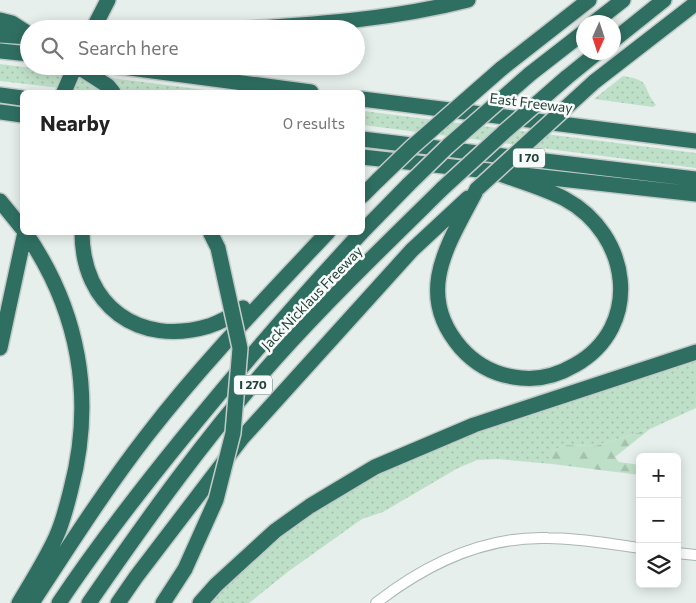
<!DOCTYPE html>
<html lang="en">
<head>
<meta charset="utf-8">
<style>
	:root { --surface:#fff; --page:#f6f6f6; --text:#222; --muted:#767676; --line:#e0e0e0 }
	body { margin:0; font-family:Commissioner,sans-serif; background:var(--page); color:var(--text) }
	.controls { position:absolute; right:15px; bottom:15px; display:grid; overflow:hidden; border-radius:8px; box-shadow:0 2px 12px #0003 }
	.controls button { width:45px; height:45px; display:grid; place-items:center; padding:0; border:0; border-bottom:1px solid var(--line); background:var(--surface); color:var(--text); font:25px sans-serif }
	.compass { position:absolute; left:576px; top:15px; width:45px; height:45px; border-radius:50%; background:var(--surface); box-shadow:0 2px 12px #0003; rotate:183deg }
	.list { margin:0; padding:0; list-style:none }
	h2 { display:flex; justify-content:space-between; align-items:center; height:65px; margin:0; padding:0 20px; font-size:21px }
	h2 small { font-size:16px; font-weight:400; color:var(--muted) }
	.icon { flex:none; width:28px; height:28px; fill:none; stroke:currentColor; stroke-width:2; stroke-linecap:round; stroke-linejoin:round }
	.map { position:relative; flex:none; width:696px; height:603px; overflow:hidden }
	.search { position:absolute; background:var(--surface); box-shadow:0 2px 12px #0003; left:20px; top:20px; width:345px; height:55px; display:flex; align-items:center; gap:12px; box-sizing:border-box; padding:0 18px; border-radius:28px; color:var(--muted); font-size:19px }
	.panel { position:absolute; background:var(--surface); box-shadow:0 2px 12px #0003; left:20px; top:90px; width:345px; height:145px; border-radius:8px }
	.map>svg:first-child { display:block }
	.green { fill:url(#green-dots) }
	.forest { fill:url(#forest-firs) }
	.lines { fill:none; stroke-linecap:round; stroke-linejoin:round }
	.minor-casing { stroke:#a8b8b2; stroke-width:12 }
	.motorway-casing { stroke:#c2cac8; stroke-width:18 }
	.minor { stroke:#fff; stroke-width:10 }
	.motorway { stroke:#2f6f62; stroke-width:15 }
	.motorway-bridge-casing { stroke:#c2cac8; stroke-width:18; stroke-linecap:butt }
	.motorway-bridge { stroke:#2f6f62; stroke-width:15 }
	.labels { text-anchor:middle; stroke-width:5; stroke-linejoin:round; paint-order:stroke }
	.shield { fill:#f7fbf9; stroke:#637a73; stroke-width:1 }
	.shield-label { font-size:12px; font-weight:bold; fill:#24423a }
	.street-label { font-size:14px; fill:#24423a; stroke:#f7fbf9 }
</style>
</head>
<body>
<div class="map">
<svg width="696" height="603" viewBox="0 0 696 603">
	<defs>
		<pattern id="green-dots" width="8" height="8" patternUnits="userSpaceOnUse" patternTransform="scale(1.25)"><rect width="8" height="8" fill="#bfe0c8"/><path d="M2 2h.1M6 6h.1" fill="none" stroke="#a4c1ad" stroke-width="1.8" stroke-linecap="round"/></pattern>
		<pattern id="forest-firs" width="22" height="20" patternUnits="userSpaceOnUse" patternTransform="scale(1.25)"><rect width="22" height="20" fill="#bfe0c8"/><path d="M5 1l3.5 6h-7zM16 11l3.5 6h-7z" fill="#a4c1ad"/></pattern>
	</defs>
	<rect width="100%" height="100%" fill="#e6efeb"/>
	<!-- green -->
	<path class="green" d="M0,64L221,92H94L0,81Z
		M623,76C653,81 640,85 656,105L653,107L594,99Z
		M363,111L696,153V168L363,125Z
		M696,361V408L650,429L595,446L565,445L548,453L552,464L497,459L477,460L458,468L383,512L362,519L289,571L249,603H205L296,520L388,468L432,448Z"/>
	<!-- forest -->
	<path class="forest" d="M650,429L615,457L619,462L640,465V475L552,464L547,453L565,445L595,446Z"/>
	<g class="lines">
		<defs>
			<path id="minor" d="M677,553L696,555
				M376,603C426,564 483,536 548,538C579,538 609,544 640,548"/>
			<path id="motorway" d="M0,20L12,23L29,34
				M595,22L623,0
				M93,29L108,0
				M244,29C320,24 394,19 468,0
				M0,35L29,37
				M614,40L664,0
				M0,51L29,54
				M77,66L108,86L113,92
				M115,66L311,92
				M501,69L589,0
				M530,74L584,32
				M566,78L598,52
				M594,82L696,3
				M64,92L75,66
				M0,95L22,98
				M362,99L696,141
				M0,112L22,115
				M362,139L696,179
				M362,157L696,194
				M477,189C449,243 413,293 461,348C477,366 498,376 521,378C540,380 558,375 575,365C644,326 630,234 565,199C544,188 519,181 497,173
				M362,196L378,180
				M0,201L22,228
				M82,232C82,306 139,347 209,326C221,322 233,315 243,308
				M362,232L409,184
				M0,348L25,232
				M19,603C32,581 46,559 56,537C63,522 67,505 71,489C95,398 79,310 25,232
				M32,603C69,546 106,488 148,434C203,363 266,298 328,232
				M59,603C97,546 139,492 182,439C240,368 299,299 362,232
				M89,603C147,519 207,435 275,359C328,300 386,244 443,188
				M118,603L136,577L242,438L412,250L468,198
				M163,603L185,569
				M200,603L216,585L275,531L310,506L375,467L474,425L696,352"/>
		</defs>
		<!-- minor casing -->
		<use href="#minor" class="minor-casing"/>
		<!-- motorway casing -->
		<use href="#motorway" class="motorway-casing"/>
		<!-- minor -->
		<use href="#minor" class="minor"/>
		<!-- motorway -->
		<use href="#motorway" class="motorway"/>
		<defs>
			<path id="motorway-bridge" d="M378,180L412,147L501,69
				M409,184L448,146L530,74
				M443,188L503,133L566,78
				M477,189L594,82
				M185,569L216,500L233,433L240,348L218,248L210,232"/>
		</defs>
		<!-- motorway-bridge casing -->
		<use href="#motorway-bridge" class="motorway-bridge-casing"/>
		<!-- motorway-bridge -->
		<use href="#motorway-bridge" class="motorway-bridge"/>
	</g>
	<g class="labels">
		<!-- shield labels -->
		<g class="shield">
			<rect x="513" y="148.5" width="32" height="19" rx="4"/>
			<rect x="234" y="375.5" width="38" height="19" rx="4"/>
		</g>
		<g class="shield-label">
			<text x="529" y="162">I 70</text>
			<text x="253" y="389">I 270</text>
		</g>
		<!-- street labels -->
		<g class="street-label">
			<text transform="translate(531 103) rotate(7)" y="5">East Freeway</text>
			<text transform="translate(312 298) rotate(-46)" y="5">Jack Nicklaus Freeway</text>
		</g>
	</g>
</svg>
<div class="controls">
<button>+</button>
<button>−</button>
<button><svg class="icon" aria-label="layers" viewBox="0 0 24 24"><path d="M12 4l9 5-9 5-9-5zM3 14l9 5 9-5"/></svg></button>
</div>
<svg class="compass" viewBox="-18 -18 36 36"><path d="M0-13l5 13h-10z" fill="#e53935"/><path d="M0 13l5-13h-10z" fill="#767676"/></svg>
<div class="search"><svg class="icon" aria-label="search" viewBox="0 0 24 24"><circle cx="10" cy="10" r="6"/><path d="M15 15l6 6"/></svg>Search here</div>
<section class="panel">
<h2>Nearby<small>0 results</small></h2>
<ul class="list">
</ul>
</section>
</div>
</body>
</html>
